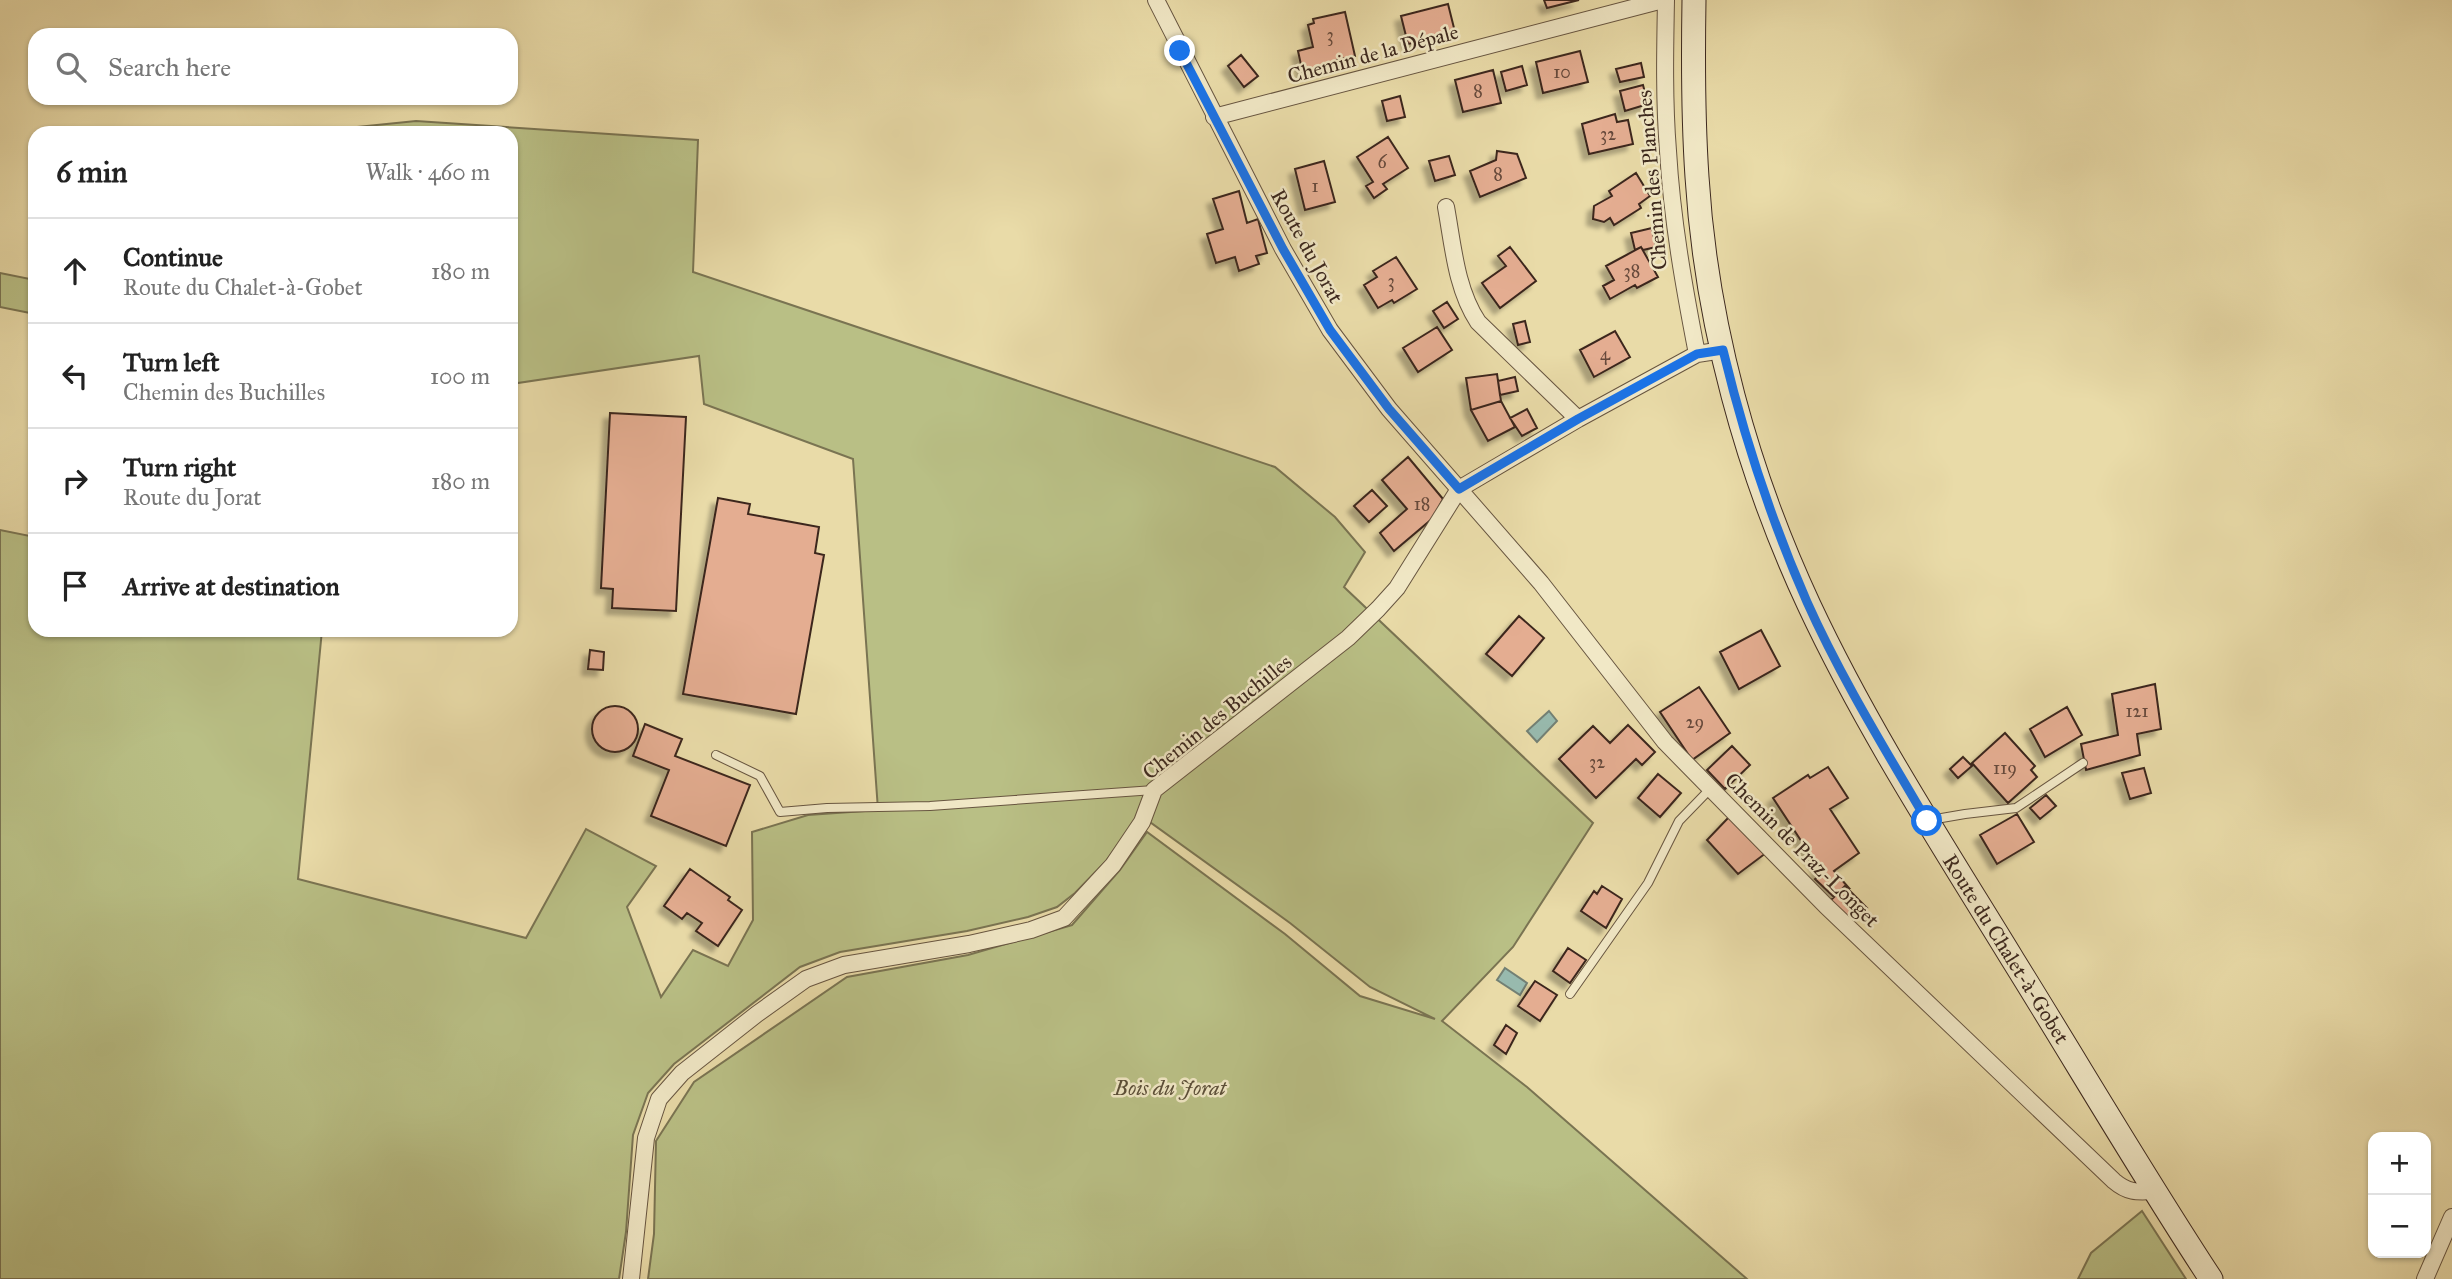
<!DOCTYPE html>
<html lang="en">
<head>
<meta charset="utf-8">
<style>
	:root { --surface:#fff; --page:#f6f6f6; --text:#222; --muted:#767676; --line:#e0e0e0 }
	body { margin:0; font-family:"IM FELL Great Primer",serif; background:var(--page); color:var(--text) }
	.controls { position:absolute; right:21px; bottom:21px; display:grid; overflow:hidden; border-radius:14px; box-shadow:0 2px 5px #0004 }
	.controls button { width:63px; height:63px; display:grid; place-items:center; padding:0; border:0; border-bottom:2px solid var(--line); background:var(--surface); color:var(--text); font:35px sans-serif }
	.stop { position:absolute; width:21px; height:21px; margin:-16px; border:5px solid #1a73e8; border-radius:50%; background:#fff }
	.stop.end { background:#1a73e8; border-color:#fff; box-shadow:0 2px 7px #0008 }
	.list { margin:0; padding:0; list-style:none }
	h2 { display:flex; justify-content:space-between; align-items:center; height:91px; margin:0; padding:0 28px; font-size:30px }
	h2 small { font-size:23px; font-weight:400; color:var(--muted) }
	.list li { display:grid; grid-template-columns:46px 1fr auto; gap:21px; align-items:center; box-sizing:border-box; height:105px; padding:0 28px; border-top:2px solid var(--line) }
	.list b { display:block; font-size:26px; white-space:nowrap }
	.list p { margin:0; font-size:23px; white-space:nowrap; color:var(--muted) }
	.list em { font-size:23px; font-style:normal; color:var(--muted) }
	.icon { flex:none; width:38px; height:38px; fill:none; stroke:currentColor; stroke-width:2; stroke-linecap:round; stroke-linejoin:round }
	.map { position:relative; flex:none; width:2452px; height:1279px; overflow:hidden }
	.search { position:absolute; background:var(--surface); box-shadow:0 2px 5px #0004; left:28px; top:28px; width:490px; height:77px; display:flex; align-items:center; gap:18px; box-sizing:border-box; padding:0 24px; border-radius:21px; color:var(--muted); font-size:26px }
	.panel { position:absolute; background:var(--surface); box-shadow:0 2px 5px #0004; left:28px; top:126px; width:490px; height:511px; border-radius:21px }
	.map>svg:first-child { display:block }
	.green { fill:#b9bf85; stroke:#7a7452; stroke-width:2 }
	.water { fill:#98baae; stroke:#738074; stroke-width:2 }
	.building { fill:#e4ad91; stroke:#3c281e; stroke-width:2; filter:url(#shadow) }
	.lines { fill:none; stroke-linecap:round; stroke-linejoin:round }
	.lane-casing { stroke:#675540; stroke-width:10 }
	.street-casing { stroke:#675540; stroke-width:18 }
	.secondary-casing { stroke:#3c281e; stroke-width:25 }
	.lane { stroke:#f1e8c6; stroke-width:8 }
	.street { stroke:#f1e8c6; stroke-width:16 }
	.secondary { stroke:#f1e8c6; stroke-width:23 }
	.route { stroke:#1a73e8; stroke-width:9 }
	.labels { text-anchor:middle; stroke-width:5; stroke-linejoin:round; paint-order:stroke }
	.number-label { font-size:18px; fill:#66493b }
	.street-label { font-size:21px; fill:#3c281e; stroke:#f1e8c6 }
	.park-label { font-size:21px; font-style:italic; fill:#5b4e38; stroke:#f1e8c6 }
</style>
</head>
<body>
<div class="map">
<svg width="2452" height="1279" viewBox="0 0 2452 1279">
	<defs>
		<filter id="shadow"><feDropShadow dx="-6" dy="6" stdDeviation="2" flood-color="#0004"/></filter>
	</defs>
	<rect width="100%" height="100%" fill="#e9dba8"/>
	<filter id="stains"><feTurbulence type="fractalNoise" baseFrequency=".00286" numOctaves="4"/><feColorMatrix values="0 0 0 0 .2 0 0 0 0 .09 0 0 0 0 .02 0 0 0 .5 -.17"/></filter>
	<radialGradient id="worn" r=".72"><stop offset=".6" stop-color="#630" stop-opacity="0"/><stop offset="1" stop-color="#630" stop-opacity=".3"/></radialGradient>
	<!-- green -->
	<path class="green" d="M416,121L698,140L693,272L1275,467L1335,517L1365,552L1344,587L1593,823L1513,947L1442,1021L1527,1087L1747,1279H648L654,1234L656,1141L694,1082L847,977L968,955L1072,925L1120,870L1147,832L1285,934L1360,996L1435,1019L1370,987L1290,923L1140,815L1106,861L1075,893L1057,907L1028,917L967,931L840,952L800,967L674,1064L648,1093L633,1135L626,1232L619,1279H0V530L35,537V630H322L298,879L526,938L586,829L656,866L627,907L661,997L693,950L728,966L753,920L752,832L808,815L878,810L853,459L704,404L699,356L511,384V133H298Z
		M0,273L35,280V314L0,307Z
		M2142,1211L2186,1279H2078L2091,1253Z"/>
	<!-- water -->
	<path class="water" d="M1549,711L1557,721L1537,742L1527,731Z
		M1505,968L1527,983L1520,995L1497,980Z"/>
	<!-- building -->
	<path class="building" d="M1544,0H1579L1547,8Z
		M1448,4L1455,32L1408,44L1401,16Z
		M1345,12L1355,56L1336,60L1337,66L1303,74L1298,51L1313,47L1308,25L1314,23L1313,19Z
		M1580,51L1588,82L1543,93L1536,62Z
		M1241,55L1258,76L1244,87L1228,66Z
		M1641,63L1644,77L1620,82L1616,69Z
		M1522,66L1527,85L1506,91L1501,72Z
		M1493,70L1501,103L1463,112L1455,80Z
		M1643,85L1648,104L1625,111L1620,91Z
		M1400,96L1405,117L1387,121L1382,101Z
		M1615,114L1617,122L1628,120L1633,144L1589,154L1582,124Z
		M1388,137L1408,168L1383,184L1387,189L1374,198L1366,186L1373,182L1357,157Z
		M1497,151L1517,154L1526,178L1480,197L1470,171L1496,160Z
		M1449,156L1455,175L1435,181L1429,161Z
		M1324,161L1335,202L1305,210L1295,169Z
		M1636,173L1650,196L1639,204L1641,208L1614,225L1610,218L1604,222L1593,219L1594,206L1612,196L1609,191Z
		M1239,191L1247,223L1258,219L1267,253L1256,256L1259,264L1239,271L1235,257L1216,263L1207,234L1223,229L1213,199Z
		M1652,228L1656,247L1643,250L1641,247L1635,250L1631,233Z
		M1510,247L1536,281L1500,308L1482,283L1506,266L1498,256Z
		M1641,247L1658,277L1637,288L1635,285L1610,299L1603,286L1614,280L1606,266Z
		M1396,257L1417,289L1394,303L1392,300L1378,308L1364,285L1377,277L1373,271Z
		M1447,302L1458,319L1444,328L1433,311Z
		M1525,321L1530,342L1518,345L1513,324Z
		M1437,327L1452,350L1418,372L1403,348Z
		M1615,331L1630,357L1594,377L1580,350Z
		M1497,374L1501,401L1471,410L1466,378Z
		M1515,377L1518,391L1500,395L1498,381Z
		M1501,401L1515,427L1488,441L1471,410Z
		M1527,409L1537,428L1522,436L1510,418Z
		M610,413L686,417L676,611L612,608L613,589L601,588Z
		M1408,457L1443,499L1433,518L1394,551L1380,533L1407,509L1382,480Z
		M1372,490L1387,506L1369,522L1354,506Z
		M718,498L750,504L748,514L819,527L815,553L824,555L796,714L683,694Z
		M1519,616L1544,638L1512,676L1486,654Z
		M1761,630L1780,666L1739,689L1720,652Z
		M590,650L604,652L603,670L588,669Z
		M2155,684L2161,729L2137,734L2140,755L2086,770L2081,744L2118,735L2112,694Z
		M1699,687L1730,733L1692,760L1660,712Z
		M592 729a23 23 0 1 1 46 0a23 23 0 1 1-46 0Z
		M2067,707L2082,735L2045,757L2030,729Z
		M645,724L682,739L675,756L750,785L726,846L651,816L669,770L633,756Z
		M1628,725L1655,752L1642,765L1636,759L1596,798L1559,759L1593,726L1610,743Z
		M2005,733L2035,766L2031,770L2037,777L2008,803L1972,763Z
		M1732,746L1750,765L1725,789L1707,770Z
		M1963,757L1972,766L1958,778L1950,769Z
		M1828,767L1848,798L1830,809L1859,853L1834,871L1848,887L1845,886L1834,897L1815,879L1819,876L1816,871L1819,868L1773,798L1808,775L1810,778Z
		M2144,768L2151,793L2130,799L2122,773Z
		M1658,774L1681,793L1660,817L1638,798Z
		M2046,795L2056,806L2040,819L2030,808Z
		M2017,814L2034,842L1997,864L1980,835Z
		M1729,817L1766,853L1738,874L1707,840Z
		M690,869L730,897L728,900L742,910L718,946L696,931L702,923L687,913L682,919L664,906Z
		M1602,886L1622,899L1606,928L1581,911L1594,891L1597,894Z
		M1845,886L1867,908L1852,923L1830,901Z
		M1568,948L1586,960L1570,983L1553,971Z
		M1535,981L1557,995L1540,1021L1518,1006Z
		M1506,1025L1517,1033L1506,1054L1494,1045Z"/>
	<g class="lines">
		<defs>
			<path id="lane" d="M716,755L760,776L780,812L827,808L930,806L1154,790
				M1930,820L1965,814L2016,808L2083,763
				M1570,994L1648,883L1679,821L1711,788"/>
			<path id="street" d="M1156,0L1283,249L1330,330L1389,409L1541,583L1665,742L1826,906L2114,1181C2128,1193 2137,1192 2155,1191
				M1666,0C1665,51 1664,101 1668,151C1672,220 1684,287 1697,354
				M1214,117L1663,0
				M1446,207C1453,245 1456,289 1478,322L1578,419
				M631,1279L646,1138L659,1099L682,1073L757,1014L806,979L844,965L969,944L1031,930L1064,918L1113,865L1142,822L1154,790L1348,638L1378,609L1397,588L1459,489L1578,419L1697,354L1723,350
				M2425,1279L2452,1217"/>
			<path id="secondary" d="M1694,0C1693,59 1693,118 1697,177C1706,323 1747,472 1809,605C1867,729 1942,844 2013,960C2079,1066 2142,1174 2211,1279"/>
		</defs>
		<!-- lane casing -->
		<use href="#lane" class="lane-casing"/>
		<!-- street casing -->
		<use href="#street" class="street-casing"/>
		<!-- secondary casing -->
		<use href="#secondary" class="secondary-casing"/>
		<!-- lane -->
		<use href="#lane" class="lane"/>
		<!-- street -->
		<use href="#street" class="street"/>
		<!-- secondary -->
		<use href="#secondary" class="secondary"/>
	</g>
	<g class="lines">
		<!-- route -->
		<path class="route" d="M1180,51L1283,249L1330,330L1389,409L1459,489L1578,419L1697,354L1723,350C1744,437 1771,520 1807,602C1841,678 1885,749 1927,821"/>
	</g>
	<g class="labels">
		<!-- number labels -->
		<g class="number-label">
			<text x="1330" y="41">3</text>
			<text x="1562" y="78">10</text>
			<text x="1478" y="97">8</text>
			<text x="1608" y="140">32</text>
			<text x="1382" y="168">6</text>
			<text x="1498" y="180">8</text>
			<text x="1315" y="192">1</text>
			<text x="1632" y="277">38</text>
			<text x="1391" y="287">3</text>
			<text x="1605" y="360">4</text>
			<text x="1422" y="510">18</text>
			<text x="2137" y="717">121</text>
			<text x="1695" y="728">29</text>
			<text x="1597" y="768">32</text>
			<text x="2005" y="774">119</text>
		</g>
		<!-- street labels -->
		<g class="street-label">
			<text transform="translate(1373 54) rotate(-15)" y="7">Chemin de la Dépale</text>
			<text transform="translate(1652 180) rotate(-95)" y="7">Chemin des Planches</text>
			<text transform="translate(1307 246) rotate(61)" y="7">Route du Jorat</text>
			<text transform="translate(1217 717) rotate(-39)" y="7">Chemin des Buchilles</text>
			<text transform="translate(1802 850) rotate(45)" y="7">Chemin de Praz-Longet</text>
			<text transform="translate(2006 949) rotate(58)" y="7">Route du Chalet-à-Gobet</text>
		</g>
		<!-- park labels -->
		<g class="park-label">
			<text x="1170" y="1095">Bois du Jorat</text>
		</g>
	</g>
	<rect width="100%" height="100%" filter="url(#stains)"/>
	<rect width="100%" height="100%" fill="url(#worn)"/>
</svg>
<div class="controls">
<button>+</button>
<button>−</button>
</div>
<div class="stop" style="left:1927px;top:821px"></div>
<div class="stop end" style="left:1180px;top:51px"></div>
<div class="search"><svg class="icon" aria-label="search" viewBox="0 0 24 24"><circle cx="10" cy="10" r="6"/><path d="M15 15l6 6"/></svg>Search here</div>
<section class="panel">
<h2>6 min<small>Walk · 460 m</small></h2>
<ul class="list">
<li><svg class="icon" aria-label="ahead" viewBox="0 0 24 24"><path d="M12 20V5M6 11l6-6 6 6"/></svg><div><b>Continue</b><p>Route du Chalet-à-Gobet</p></div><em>180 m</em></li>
<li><svg class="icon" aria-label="left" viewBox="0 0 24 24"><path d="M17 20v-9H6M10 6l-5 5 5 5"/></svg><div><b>Turn left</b><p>Chemin des Buchilles</p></div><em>100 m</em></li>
<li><svg class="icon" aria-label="right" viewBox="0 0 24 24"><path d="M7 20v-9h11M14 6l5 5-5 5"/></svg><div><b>Turn right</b><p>Route du Jorat</p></div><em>180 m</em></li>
<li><svg class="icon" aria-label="arrive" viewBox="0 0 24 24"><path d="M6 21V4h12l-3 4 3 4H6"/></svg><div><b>Arrive at destination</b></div></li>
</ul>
</section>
</div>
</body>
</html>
